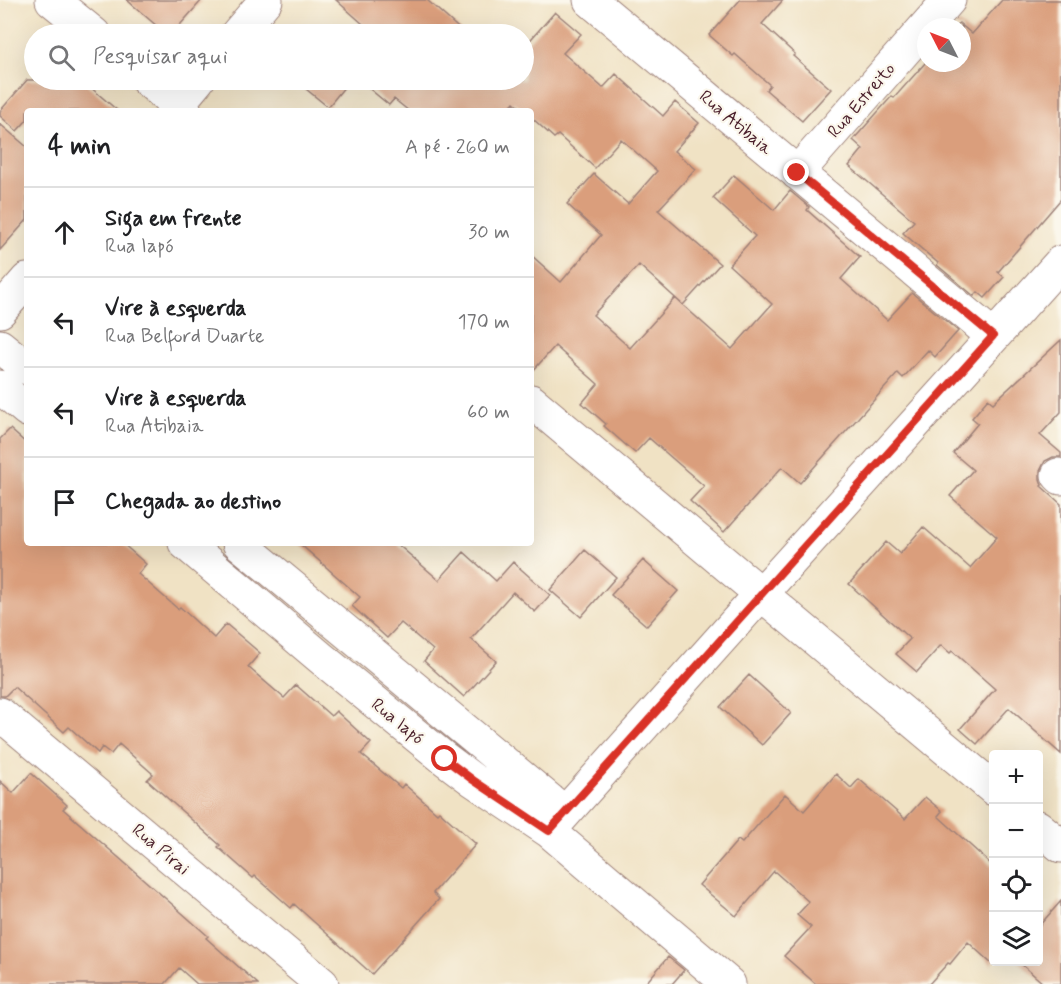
<!DOCTYPE html>
<html lang="pt">
<head>
<meta charset="utf-8">
<style>
	:root { --surface:#fff; --page:#f2f2f2; --text:#202124; --muted:#757577; --line:#e0e0e0 }
	body { margin:0; font-family:Mynerve,sans-serif; background:var(--page); color:var(--text) }
	.controls { position:absolute; right:18px; bottom:18px; display:grid; overflow:hidden; border-radius:6px; box-shadow:0 6px 24px #0002 }
	.controls button { width:54px; height:54px; display:grid; place-items:center; padding:0; border:0; border-bottom:2px solid var(--line); background:var(--surface); color:var(--text); font:30px sans-serif }
	.compass { position:absolute; left:917px; top:18px; width:54px; height:54px; border-radius:50%; background:var(--surface); box-shadow:0 6px 24px #0002; rotate:312deg }
	.stop { position:absolute; width:18px; height:18px; margin:-14px; border:4px solid #d93025; border-radius:50%; background:#fff }
	.stop.end { background:#d93025; border-color:#fff; box-shadow:0 2px 6px #0008 }
	.list { margin:0; padding:0; list-style:none }
	h2 { display:flex; justify-content:space-between; align-items:center; height:78px; margin:0; padding:0 24px; font-size:26px }
	h2 small { font-size:20px; font-weight:400; color:var(--muted) }
	.list li { display:grid; grid-template-columns:39px 1fr auto; gap:18px; align-items:center; box-sizing:border-box; height:90px; padding:0 24px; border-top:2px solid var(--line) }
	.list b { display:block; font-size:22px; white-space:nowrap }
	.list p { margin:0; font-size:20px; white-space:nowrap; color:var(--muted) }
	.list em { font-size:20px; font-style:normal; color:var(--muted) }
	.icon { flex:none; width:33px; height:33px; fill:none; stroke:currentColor; stroke-width:2; stroke-linecap:round; stroke-linejoin:round }
	.map { position:relative; flex:none; width:1061px; height:984px; overflow:hidden }
	.search { position:absolute; background:var(--surface); box-shadow:0 6px 24px #0002; left:24px; top:24px; width:510px; height:66px; display:flex; align-items:center; gap:15px; box-sizing:border-box; padding:0 21px; border-radius:33px; color:var(--muted); font-size:22px }
	.panel { position:absolute; background:var(--surface); box-shadow:0 6px 24px #0002; left:24px; top:108px; width:510px; height:438px; border-radius:6px }
	.map>svg:first-child { display:block }
	.building { fill:#da9e7c }
	.lines { fill:none; stroke-linecap:round; stroke-linejoin:round }
	.minor-casing { stroke:#9d8078; stroke-width:35 }
	.minor { stroke:#fff; stroke-width:33 }
	.route { stroke:#d93025; stroke-width:8 }
	.labels { text-anchor:middle; stroke-width:4.5; stroke-linejoin:round; paint-order:stroke }
	.street-label { font-size:18px; fill:#4a1f2b; stroke:#fbf7ec }
</style>
</head>
<body>
<div class="map">
<svg width="1061" height="984" viewBox="0 0 1061 984">
	<rect width="100%" height="100%" fill="#fbf7ec"/>
	<filter id="ink" filterUnits="userSpaceOnUse"><feTurbulence type="fractalNoise" baseFrequency=".0167" numOctaves="2"/><feDisplacementMap in="SourceGraphic" scale="12" xChannelSelector="R" yChannelSelector="G"/><feConvolveMatrix kernelMatrix="1 2 1 2 8 2 1 2 1" color-interpolation-filters="sRGB"/></filter>
	<filter id="wash" filterUnits="userSpaceOnUse"><feTurbulence type="fractalNoise" baseFrequency=".008" numOctaves="4" result="noise"/><feDisplacementMap in="SourceGraphic" scale="24" xChannelSelector="R" yChannelSelector="G"/><feGaussianBlur stdDeviation="1.35" result="paint"/><feColorMatrix in="noise" values="0 0 0 0 0 0 0 0 0 0 0 0 0 0 0 0 0 1.4 0 .05"/><feComposite in="paint" operator="in"/></filter>
	<g filter="url(#wash)">
		<rect width="100%" height="100%" fill="#f0e2c4"/>
		<g id="blocks">
			<!-- building -->
			<path class="building" d="M127,0H202L172,34H166Z
				M336,0H427L465,34H354L363,24Z
				M740,0H783L762,24L795,54L793,56L831,89L802,121L766,90L770,85L735,54L733,56L709,35Z
				M1002,0H1061V199L998,272L1004,277L985,298L978,292L974,296L937,265L938,263L903,233L914,221L849,166L863,149L853,140L892,96L894,98L926,62L962,63V27H955L959,23L972,34Z
				M555,12L581,34L563,53L603,88L616,74L663,116L675,102L699,123L674,151L696,169L658,210L720,264L683,305L639,265L593,315L630,348L675,298L732,349L772,304L729,265L755,236L713,198L734,175L774,210L790,191L809,207L807,210L860,257L841,279L887,320L912,293L958,331L935,357L928,350L903,378L898,373L800,483L782,467L724,532L690,501L704,486L649,438L635,453L604,426L606,424L582,403L598,384L555,346L531,373V255L561,282L601,235L567,204L594,174L628,204L657,171L621,139L595,168L558,135L554,138L531,117V111H524L514,102L506,111H409L394,99L389,105L359,80H524V47Z
				M27,80H82L118,111H27V120L17,131L0,116V111Z
				M295,80H350L328,107Z
				M0,124L27,147V220L0,250Z
				M1061,340V412L1040,435L1061,453V457H1053L1045,461L1040,471V479L1042,485L1041,486L1061,504V754L1009,708L977,744L960,729L995,689L952,651L950,653L941,645L917,672L896,654L910,639L849,584L886,542L900,554L923,527L970,568L997,537L950,496L973,470L953,453L978,423L972,418L988,399L993,403Z
				M10,429L27,444V543H122L146,564L138,574L178,609L180,607L214,638L226,624L260,653L248,667L284,698L296,685L331,716L336,711L371,743L361,754L401,788L404,784L437,813L439,811L476,844L433,893L439,899L372,974L294,904L291,908L255,876L253,878L218,847L220,845L147,780L153,774L119,744L111,754L102,747L98,753L69,727L64,732L14,687L5,696H0V439Z
				M299,543H396L439,580L464,552L496,581L513,562L550,595L535,612L513,592L471,639L496,661L464,697L424,661L433,650L401,623L387,638L352,606L360,597Z
				M585,550L616,577L581,617L550,590Z
				M643,560L678,591L647,626L611,595Z
				M749,675L791,713L762,745L720,707Z
				M31,773L67,805L63,809L173,905L208,936L206,938L258,984H197L179,968L165,984H0V781L13,793Z
				M836,774L851,788L859,779L905,819L925,797L942,811L938,816L993,866V965L968,942L950,964L948,963L929,984H816L784,956L811,927L797,915L809,902L774,871L736,916L699,885L738,840L742,843L785,794L804,811Z
				M1061,901V984H1044L1019,962H1038V927Z
				M668,957L684,970L672,984H645Z"/>
		</g>
	</g>
	<g filter="url(#ink)">
		<use href="#blocks" fill-opacity="0" stroke="#9d8078" stroke-width="1.5"/>
		<g class="lines">
			<defs>
				<path id="minor" d="M52,0L94,34
					M590,0L993,336
					M237,34L266,0
					M147,80L185,111
					M172,111L198,80
					M797,173L949,0
					M0,311L27,280
					M0,346L27,368
					M0,387L27,410
					M531,401L994,789
					M1058,475L1061,478
					M185,543L321,658L445,759L473,780L549,831L729,984
					M239,543L565,813
					M0,714L322,984
					M1038,827L1061,846
					M549,831L761,594L1061,262"/>
			</defs>
			<!-- minor casing -->
			<use href="#minor" class="minor-casing"/>
			<!-- minor -->
			<use href="#minor" class="minor"/>
		</g>
	</g>
	<g class="lines" filter="url(#ink)">
		<!-- route -->
		<path class="route" d="M445,759L473,780L549,831L993,336L797,173"/>
	</g>
	<g class="labels">
		<!-- street labels -->
		<g class="street-label">
			<text transform="translate(861 100) rotate(-49)" y="6">Rua Estreito</text>
			<text transform="translate(736 122) rotate(40)" y="6">Rua Atibaia</text>
			<text transform="translate(398 721) rotate(39)" y="6">Rua Iapó</text>
			<text transform="translate(161 849) rotate(40)" y="6">Rua Pirai</text>
		</g>
	</g>
</svg>
<div class="controls">
<button>+</button>
<button>−</button>
<button><svg class="icon" aria-label="locate" viewBox="0 0 24 24"><circle cx="12" cy="12" r="6"/><path d="M12 2v4M12 18v4M2 12h4M18 12h4"/></svg></button>
<button><svg class="icon" aria-label="layers" viewBox="0 0 24 24"><path d="M12 4l9 5-9 5-9-5zM3 14l9 5 9-5"/></svg></button>
</div>
<svg class="compass" viewBox="-18 -18 36 36"><path d="M0-13l5 13h-10z" fill="#e53935"/><path d="M0 13l5-13h-10z" fill="#757577"/></svg>
<div class="stop" style="left:445px;top:759px"></div>
<div class="stop end" style="left:797px;top:173px"></div>
<div class="search"><svg class="icon" aria-label="search" viewBox="0 0 24 24"><circle cx="10" cy="10" r="6"/><path d="M15 15l6 6"/></svg>Pesquisar aqui</div>
<section class="panel">
<h2>4 min<small>A pé · 260 m</small></h2>
<ul class="list">
<li><svg class="icon" aria-label="ahead" viewBox="0 0 24 24"><path d="M12 20V5M6 11l6-6 6 6"/></svg><div><b>Siga em frente</b><p>Rua Iapó</p></div><em>30 m</em></li>
<li><svg class="icon" aria-label="left" viewBox="0 0 24 24"><path d="M17 20v-9H6M10 6l-5 5 5 5"/></svg><div><b>Vire à esquerda</b><p>Rua Belford Duarte</p></div><em>170 m</em></li>
<li><svg class="icon" aria-label="left" viewBox="0 0 24 24"><path d="M17 20v-9H6M10 6l-5 5 5 5"/></svg><div><b>Vire à esquerda</b><p>Rua Atibaia</p></div><em>60 m</em></li>
<li><svg class="icon" aria-label="arrive" viewBox="0 0 24 24"><path d="M6 21V4h12l-3 4 3 4H6"/></svg><div><b>Chegada ao destino</b></div></li>
</ul>
</section>
</div>
</body>
</html>
